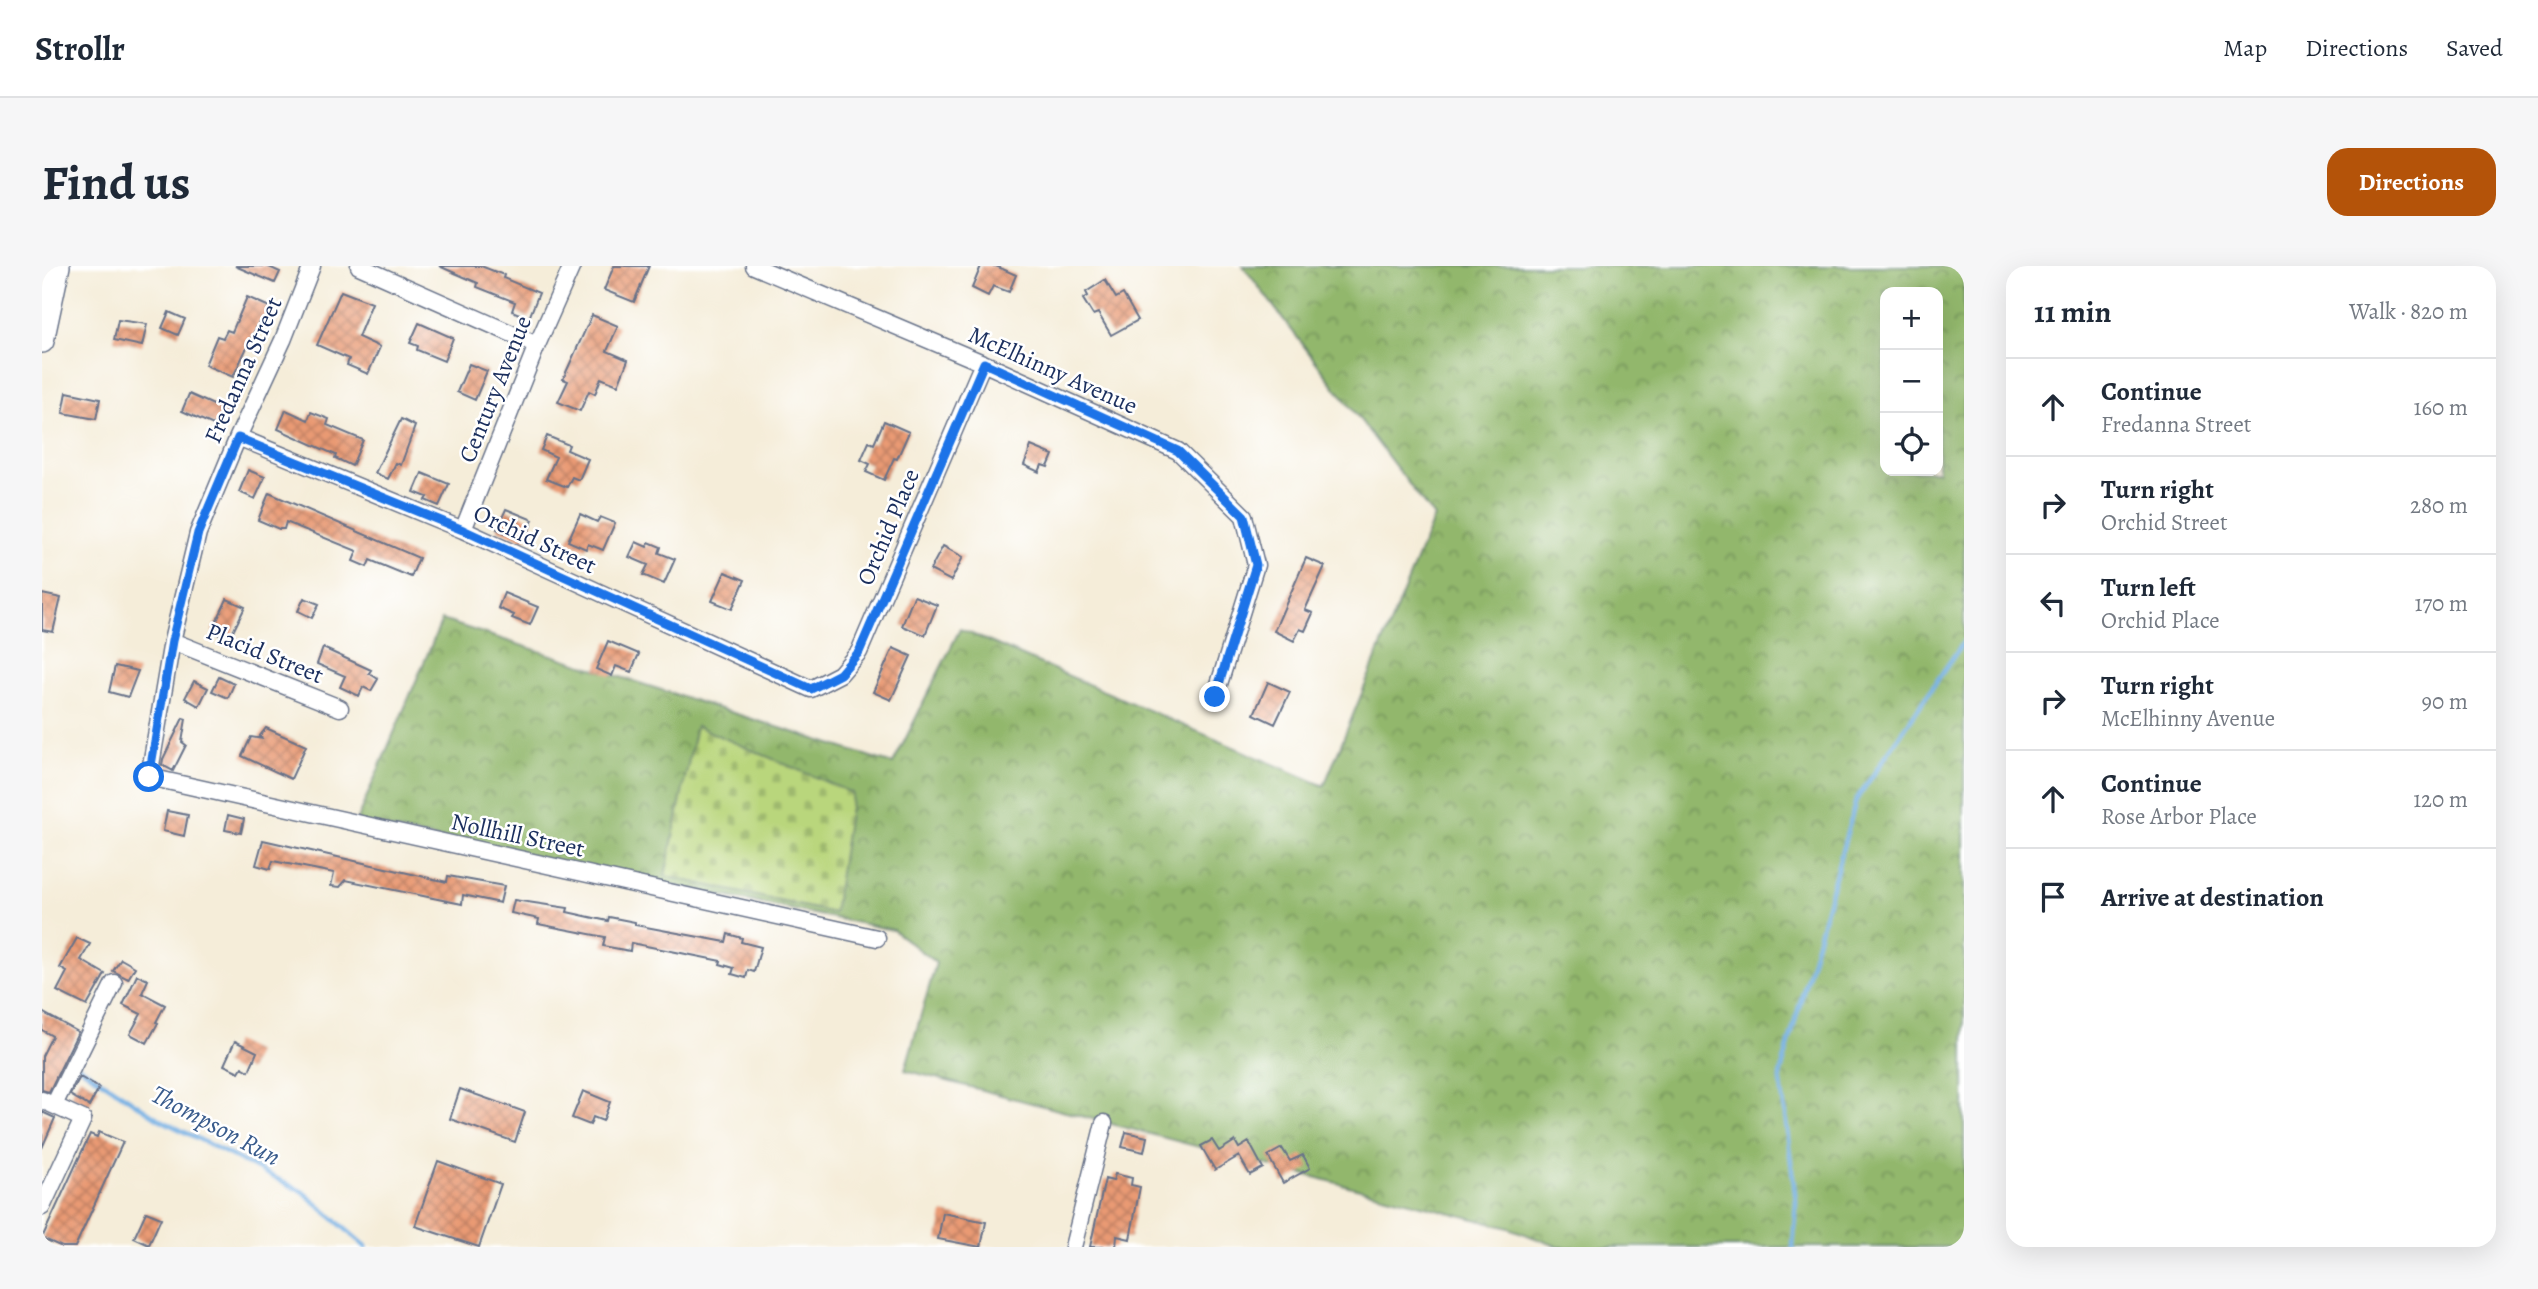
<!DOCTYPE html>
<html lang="en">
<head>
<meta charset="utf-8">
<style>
	:root { --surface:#fff; --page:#f6f6f7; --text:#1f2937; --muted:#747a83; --line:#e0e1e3; --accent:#b45309 }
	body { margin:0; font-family:Alegreya,serif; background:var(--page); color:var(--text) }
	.controls { position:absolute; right:21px; top:21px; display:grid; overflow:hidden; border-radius:14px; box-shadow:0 7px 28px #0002 }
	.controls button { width:63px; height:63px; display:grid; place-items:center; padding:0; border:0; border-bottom:2px solid var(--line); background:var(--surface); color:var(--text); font:35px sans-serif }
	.stop { position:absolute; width:21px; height:21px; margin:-16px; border:5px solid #1a73e8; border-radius:50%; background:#fff }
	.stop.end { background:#1a73e8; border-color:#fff; box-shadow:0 2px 7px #0008 }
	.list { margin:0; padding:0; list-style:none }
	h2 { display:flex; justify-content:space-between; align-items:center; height:91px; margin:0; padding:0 28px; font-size:30px }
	h2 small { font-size:23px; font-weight:400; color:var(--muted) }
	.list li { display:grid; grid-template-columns:46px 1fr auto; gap:21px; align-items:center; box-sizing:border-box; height:98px; padding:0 28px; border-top:2px solid var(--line) }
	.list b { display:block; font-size:26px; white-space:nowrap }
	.list p { margin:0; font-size:23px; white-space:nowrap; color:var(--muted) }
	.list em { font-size:23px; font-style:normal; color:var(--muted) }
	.icon { flex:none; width:38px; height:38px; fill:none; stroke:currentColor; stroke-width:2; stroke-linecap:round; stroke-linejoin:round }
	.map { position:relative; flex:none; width:1922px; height:981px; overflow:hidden; border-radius:21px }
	header { display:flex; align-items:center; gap:42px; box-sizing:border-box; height:98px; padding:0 35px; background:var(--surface); border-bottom:2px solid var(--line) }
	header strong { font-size:33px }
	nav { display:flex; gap:38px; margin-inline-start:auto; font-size:24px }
	.intro { display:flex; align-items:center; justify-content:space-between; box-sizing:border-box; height:168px; padding:0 42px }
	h1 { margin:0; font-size:49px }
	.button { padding:18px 32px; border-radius:21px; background:var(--accent); color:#fff; font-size:24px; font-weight:700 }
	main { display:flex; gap:42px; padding:0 42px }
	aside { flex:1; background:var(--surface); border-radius:21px; box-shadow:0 7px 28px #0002 }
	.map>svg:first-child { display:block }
	.forest { fill:url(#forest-crowns); stroke:#567365; stroke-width:2; fill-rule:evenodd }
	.cemetery { fill:url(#cemetery-stones); stroke:#6a826d; stroke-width:2 }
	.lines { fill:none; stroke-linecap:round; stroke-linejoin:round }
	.stream { stroke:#70ade2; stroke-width:4.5 }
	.building { fill:url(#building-cross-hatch) }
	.street-casing { stroke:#677289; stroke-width:19 }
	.secondary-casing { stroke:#677289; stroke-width:26 }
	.street { stroke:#fff; stroke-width:16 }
	.secondary { stroke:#fff; stroke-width:23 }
	.route { stroke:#1a73e8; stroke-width:9 }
	.labels { text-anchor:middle; stroke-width:5; stroke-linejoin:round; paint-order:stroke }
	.street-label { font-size:24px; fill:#1b2f5e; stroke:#fff }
	.water-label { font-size:26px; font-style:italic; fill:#395b8c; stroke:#fff }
</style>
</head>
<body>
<header>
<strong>Strollr</strong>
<nav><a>Map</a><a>Directions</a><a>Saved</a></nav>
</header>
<div class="intro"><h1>Find us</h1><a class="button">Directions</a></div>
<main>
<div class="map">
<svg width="1922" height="981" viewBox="0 0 1922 981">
	<defs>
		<pattern id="forest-crowns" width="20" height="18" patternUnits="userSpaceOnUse" patternTransform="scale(1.75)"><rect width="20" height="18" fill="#92b76c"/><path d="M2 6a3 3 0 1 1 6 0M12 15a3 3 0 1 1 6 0" fill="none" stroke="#76955c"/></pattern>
		<pattern id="cemetery-stones" width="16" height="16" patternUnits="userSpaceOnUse" patternTransform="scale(1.75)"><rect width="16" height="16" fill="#b9d67c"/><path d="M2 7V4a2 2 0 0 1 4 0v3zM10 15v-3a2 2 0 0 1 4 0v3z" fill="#9eb86e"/></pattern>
		<pattern id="building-cross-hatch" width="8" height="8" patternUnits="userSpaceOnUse" patternTransform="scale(1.75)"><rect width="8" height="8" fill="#e99a73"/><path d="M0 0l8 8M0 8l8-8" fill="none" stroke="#bc7e62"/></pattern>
	</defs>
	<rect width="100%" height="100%" fill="#fff"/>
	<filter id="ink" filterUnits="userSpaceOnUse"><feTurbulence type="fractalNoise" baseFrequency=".0143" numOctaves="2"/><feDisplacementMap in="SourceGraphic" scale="14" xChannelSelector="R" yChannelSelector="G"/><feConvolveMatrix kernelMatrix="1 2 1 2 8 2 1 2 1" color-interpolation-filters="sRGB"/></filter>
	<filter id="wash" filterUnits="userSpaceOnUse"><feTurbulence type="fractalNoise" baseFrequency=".00686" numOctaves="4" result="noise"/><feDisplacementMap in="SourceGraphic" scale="28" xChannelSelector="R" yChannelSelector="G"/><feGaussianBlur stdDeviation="1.57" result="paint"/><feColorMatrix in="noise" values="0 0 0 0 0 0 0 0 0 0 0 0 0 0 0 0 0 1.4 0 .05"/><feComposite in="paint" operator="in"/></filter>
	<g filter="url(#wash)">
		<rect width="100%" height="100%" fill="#f5edd9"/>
		<!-- forest -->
		<path class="forest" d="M1201,0H1922V981H1517L1467,962L863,804L894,697L851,664L314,556L400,354L851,498L918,363L1282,520L1392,251ZM1843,26H1896V205H1843Z"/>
		<!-- cemetery -->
		<path class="cemetery" d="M654,460L810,527L792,647L623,610Z"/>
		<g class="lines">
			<!-- stream -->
			<path class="stream" d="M37,800L117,853L261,926L324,981
				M1751,981L1754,935L1738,810L1814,534L1922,375"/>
		</g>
		<g id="blocks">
			<!-- building -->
			<path class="building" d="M193,0H225L238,6L233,17Z
				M397,0H439L462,9L461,12L497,27L487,52L470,45L473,36L435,21L436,17Z
				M572,0H607L592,36L562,24Z
				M939,0H954L974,9L967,26L951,20L946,30L930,22Z
				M1063,14L1074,32L1081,28L1096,54L1069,69L1056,47L1051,49L1041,33L1046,30L1044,26Z
				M299,25L330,37L316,71L338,81L326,108L305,99L307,93L275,79Z
				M205,31L230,42L223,58L217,56L191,111L163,99L175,70L181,72L185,64L190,66Z
				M127,46L143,53L136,69L120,62Z
				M550,49L576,60L565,85L586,94L576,119L559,112L553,128L547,125L538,145L516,136L526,115L521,113Z
				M76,54L105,58L100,80L72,74Z
				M377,57L411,72L402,95L375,84L376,80L368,77Z
				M427,98L445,105L433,134L415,126Z
				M25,126L58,133L54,153L21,147Z
				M147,128L185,145L178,162L140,145Z
				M244,144L266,154L269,146L287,153L285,159L321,174L310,200L293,192L294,189L236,163Z
				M359,153L373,160L359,199L354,197L346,213L333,207Z
				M842,155L867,166L855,193L852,192L842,214L824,206L828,198L819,194L827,176L832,178Z
				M505,170L527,179L525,184L546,193L537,214L530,211L525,221L504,213L514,191L499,184Z
				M989,180L1011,189L1006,201L1000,199L997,206L982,199Z
				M206,204L223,211L213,233L197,226Z
				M380,207L407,218L397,240L383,234L385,231L372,226Z
				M227,227L377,292L369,311L328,294L325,301L311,295L315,285L244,256L242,263H237L216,254Z
				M464,243L491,254L482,275L455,263Z
				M538,248L555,256L558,251L573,257L561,284L546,278L544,283L526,275Z
				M594,276L605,281L607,276L619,281L617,287L633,293L622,318L601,309L606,299L587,291Z
				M901,280L921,291L909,315L888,304Z
				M1264,292L1283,300L1263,344L1271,347L1263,365L1258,363L1252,375L1232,365Z
				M683,306L703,314L690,343L670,335Z
				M462,327L496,341L488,359L470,352L472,349L456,342Z
				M0,328L19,332L11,366L0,364Z
				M872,330L895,339L883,369L860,360Z
				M262,332L277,338L270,352L256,345Z
				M185,333L203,341L187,374L170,365Z
				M566,375L597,388L589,406L574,400L570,410L554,403Z
				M281,382L329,404L327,407L336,413L329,425L321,421L317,430L298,421L303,410L275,398Z
				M851,382L869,390L849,434L831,426Z
				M73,400L96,405L86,431L67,426Z
				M177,411L192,418L186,432L170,425Z
				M152,415L166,422L157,440L143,432Z
				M1226,416L1248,426L1233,458L1212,448Z
				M141,452L144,453L140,476L144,479L131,505L120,499L121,493Z
				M224,462L264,480L249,513L200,490L209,471L221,473L217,471Z
				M125,545L146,549L142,570L121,565Z
				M186,549L202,553L199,567L183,564Z
				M221,574L405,616L406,610L462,620L458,637L421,629L420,638L304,614L298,621L289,620L292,607L231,595L228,603L214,599Z
				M472,634L526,642L525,646L566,655L567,651L593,656V659L684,676L686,668L700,672L699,676L719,681L712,706L706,704L704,712L690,708L692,702L678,698L679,695L589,677L588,685L561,680L563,671L496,658L497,653L469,647Z
				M35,672L48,678L39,694L63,708L45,740L15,725L25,706L18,702Z
				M79,693L93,701L86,713L71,705Z
				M95,709L106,714L100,727L123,739L114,756L116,757L105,777L88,768L99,748L81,739Z
				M0,746L36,766L7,826L0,824V790L10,770L0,764Z
				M193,775L215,786L207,805L200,801L197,806L182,799Z
				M38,811L57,822L47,840L28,829Z
				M418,823L483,846L473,876L408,853Z
				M541,825L568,836L561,855L551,851L548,859L530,852Z
				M0,846L13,852L0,882Z
				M57,866L81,876L33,981H20L0,972L48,868L55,871Z
				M1084,866L1105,871L1102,886L1080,881Z
				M1170,874L1177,885L1193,875L1197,882L1207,876L1221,902L1208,909L1197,890L1173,904L1159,880Z
				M1240,882L1248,895L1261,889L1268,902L1241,917L1226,890Z
				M396,895L459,918L437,981L373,960Z
				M1073,908L1090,912L1089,919L1098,921L1088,973L1075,970L1074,981H1048L1063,913L1071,915Z
				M104,946L119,952L107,979L92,972Z
				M901,947L944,956L939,981L896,973Z"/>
		</g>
	</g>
	<g filter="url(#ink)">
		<use href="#blocks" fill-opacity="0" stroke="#677289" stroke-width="2"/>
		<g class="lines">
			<defs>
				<path id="street" d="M270,0L241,74L196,171L156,267L130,375L107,511L835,672
					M317,0L495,79
					M712,0L941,97L1136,185L1202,250L1214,299L1173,431
					M196,171L421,264L769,423L798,408L817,386L941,97
					M421,264L495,79L530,0
					M130,375L298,442
					M0,834L41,853L0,941
					M12,839L72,717
					M1031,981L1062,857"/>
				<path id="secondary" d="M0,75L16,0"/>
			</defs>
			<!-- street casing -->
			<use href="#street" class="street-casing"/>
			<!-- secondary casing -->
			<use href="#secondary" class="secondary-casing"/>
			<!-- street -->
			<use href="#street" class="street"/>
			<!-- secondary -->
			<use href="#secondary" class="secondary"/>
		</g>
	</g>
	<g class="lines" filter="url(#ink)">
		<!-- route -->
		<path class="route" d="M107,511L130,375L156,267L196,172L421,264L769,423L798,408L817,386L942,97L1136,185L1202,250L1214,299L1173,431"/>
	</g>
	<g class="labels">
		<!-- street labels -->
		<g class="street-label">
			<text transform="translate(201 104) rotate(-66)" y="8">Fredanna Street</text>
			<text transform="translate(1011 104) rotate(24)" y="8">McElhinny Avenue</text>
			<text transform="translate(453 123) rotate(-68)" y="8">Century Avenue</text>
			<text transform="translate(846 261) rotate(-67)" y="8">Orchid Place</text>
			<text transform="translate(493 273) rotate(25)" y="8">Orchid Street</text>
			<text transform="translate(223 387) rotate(22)" y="8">Placid Street</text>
			<text transform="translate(476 569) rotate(12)" y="8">Nollhill Street</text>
		</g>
		<!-- water labels -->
		<g class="water-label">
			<text transform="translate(174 859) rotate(28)" y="9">Thompson Run</text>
		</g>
	</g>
</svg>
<div class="controls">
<button>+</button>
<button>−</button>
<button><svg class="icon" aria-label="locate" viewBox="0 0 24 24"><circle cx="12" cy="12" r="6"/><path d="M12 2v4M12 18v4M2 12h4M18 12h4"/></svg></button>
</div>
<div class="stop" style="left:107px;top:511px"></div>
<div class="stop end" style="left:1173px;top:431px"></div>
</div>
<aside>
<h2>11 min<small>Walk · 820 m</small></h2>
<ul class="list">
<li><svg class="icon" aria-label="ahead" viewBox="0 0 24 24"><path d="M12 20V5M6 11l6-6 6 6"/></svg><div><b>Continue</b><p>Fredanna Street</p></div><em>160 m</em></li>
<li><svg class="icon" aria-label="right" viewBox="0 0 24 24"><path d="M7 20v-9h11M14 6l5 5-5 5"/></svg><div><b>Turn right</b><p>Orchid Street</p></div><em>280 m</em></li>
<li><svg class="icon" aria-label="left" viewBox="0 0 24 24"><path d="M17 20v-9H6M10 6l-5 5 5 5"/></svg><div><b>Turn left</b><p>Orchid Place</p></div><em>170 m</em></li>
<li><svg class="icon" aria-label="right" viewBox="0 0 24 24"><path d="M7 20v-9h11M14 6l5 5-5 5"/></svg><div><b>Turn right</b><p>McElhinny Avenue</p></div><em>90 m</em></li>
<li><svg class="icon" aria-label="ahead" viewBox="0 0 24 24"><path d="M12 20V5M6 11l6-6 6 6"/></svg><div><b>Continue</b><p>Rose Arbor Place</p></div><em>120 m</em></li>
<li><svg class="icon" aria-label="arrive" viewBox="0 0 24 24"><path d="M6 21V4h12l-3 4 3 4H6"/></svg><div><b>Arrive at destination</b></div></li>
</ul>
</aside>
</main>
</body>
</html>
